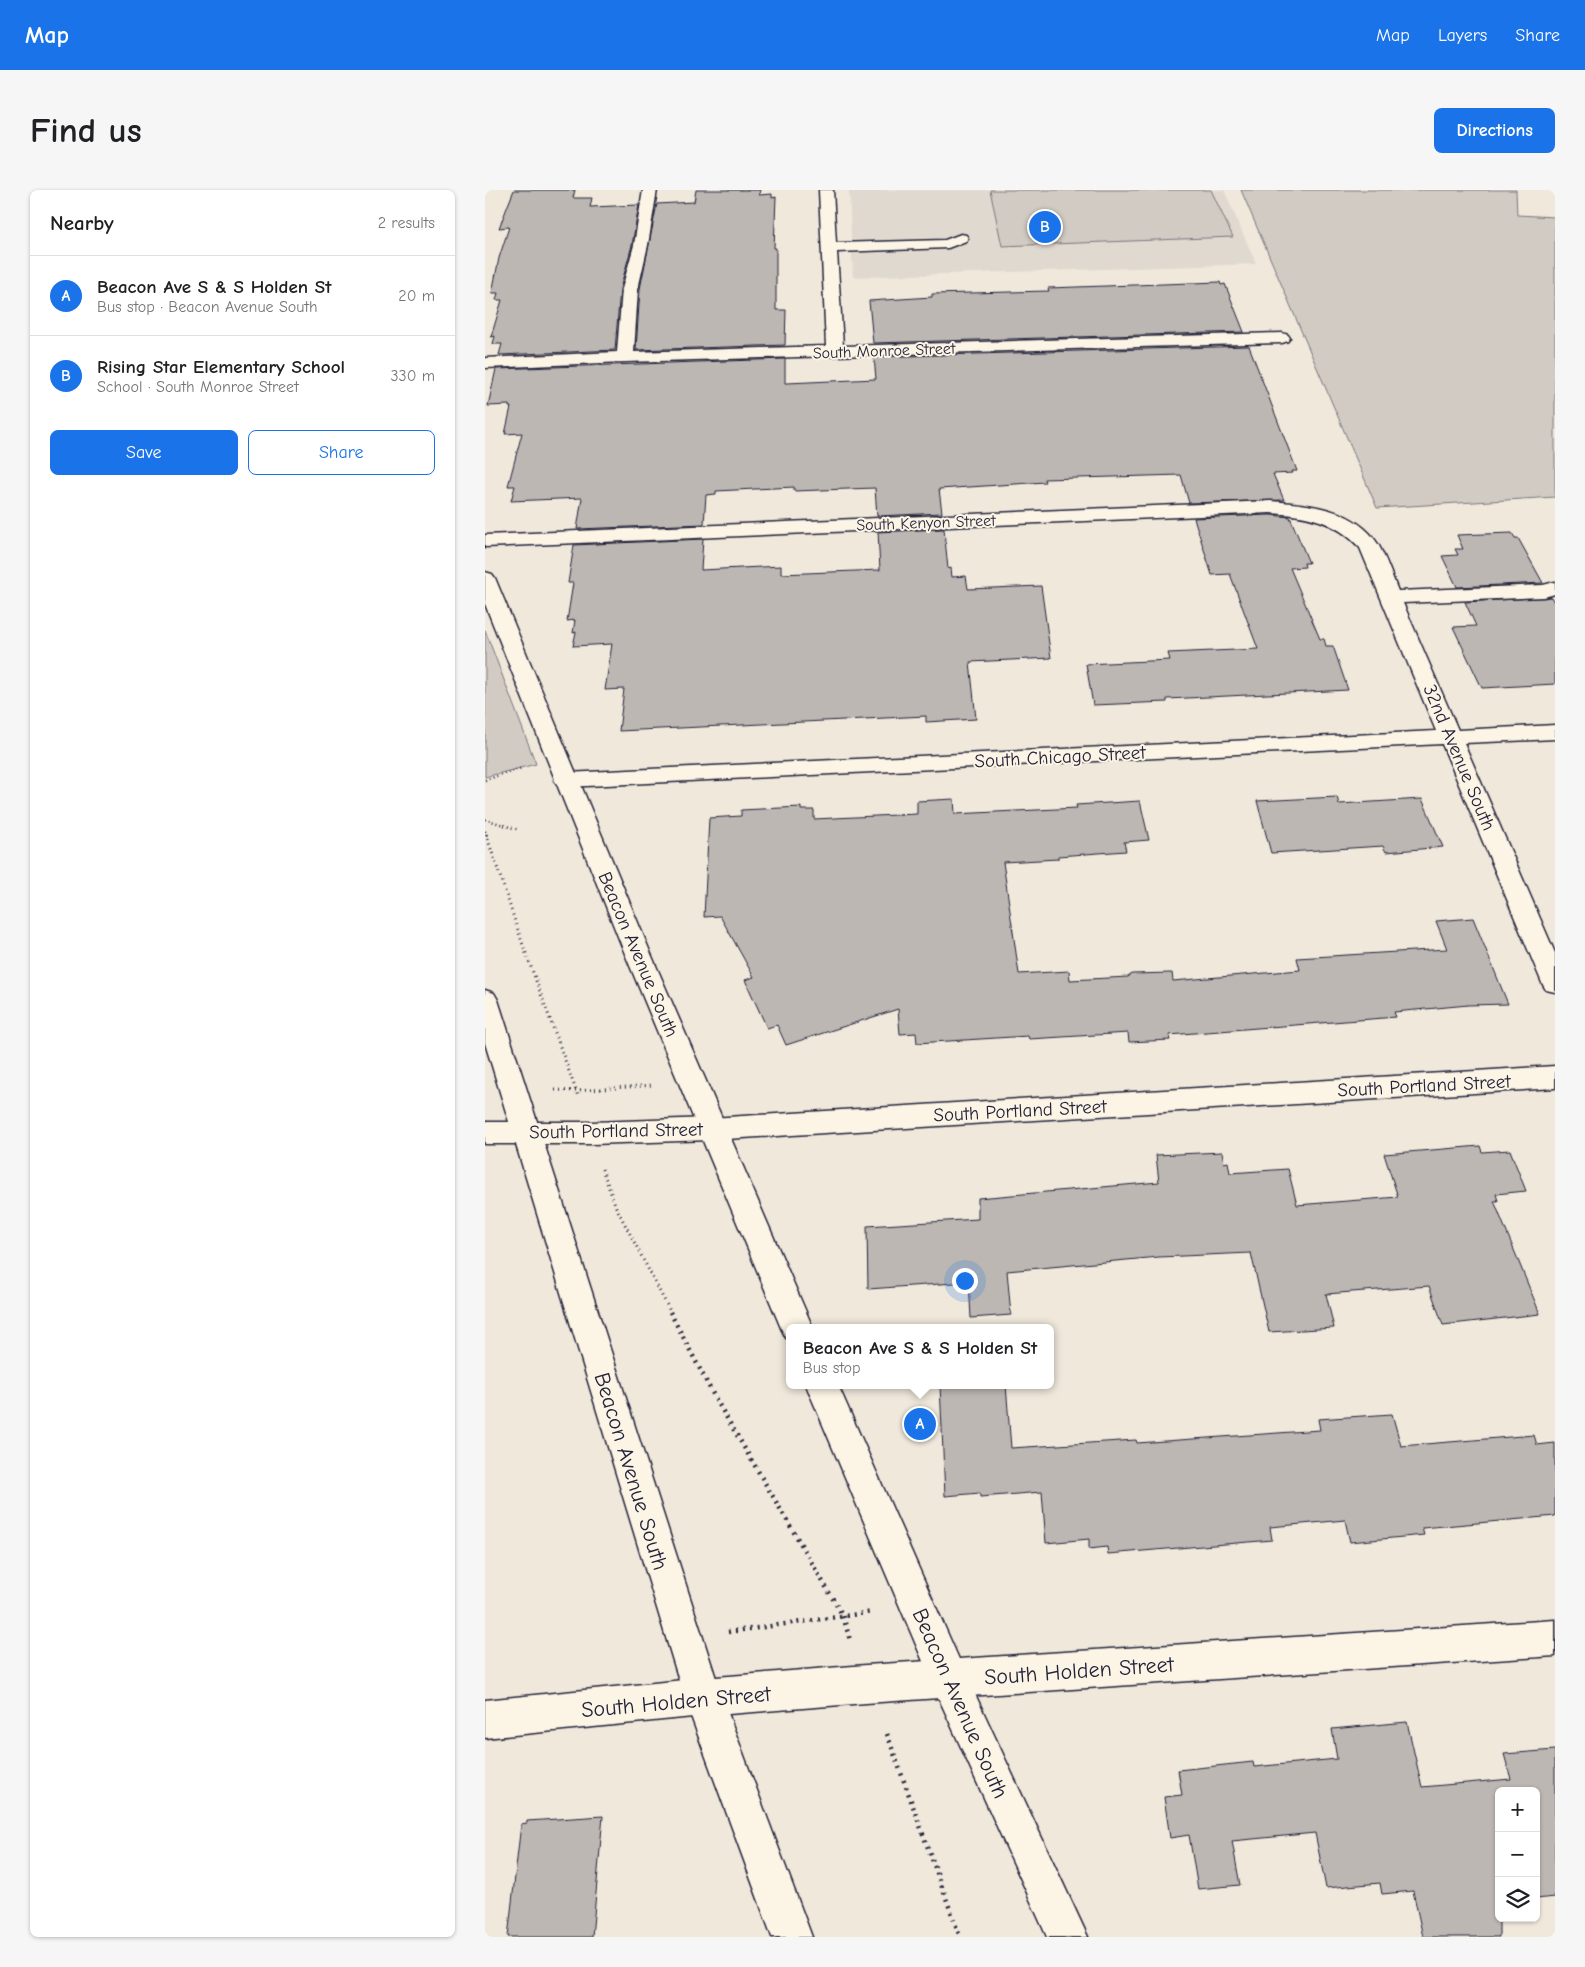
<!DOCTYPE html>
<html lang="en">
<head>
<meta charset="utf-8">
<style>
	:root { --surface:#fff; --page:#f6f6f6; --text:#202124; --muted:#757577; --line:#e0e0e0; --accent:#1a73e8 }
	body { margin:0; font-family:"Comic Neue",sans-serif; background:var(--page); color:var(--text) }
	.controls { position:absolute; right:15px; bottom:15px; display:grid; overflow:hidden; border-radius:8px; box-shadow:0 1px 4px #0004 }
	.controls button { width:45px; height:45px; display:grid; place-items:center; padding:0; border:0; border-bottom:1px solid var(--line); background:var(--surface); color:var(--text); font:25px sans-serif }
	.you { position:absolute; left:479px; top:1090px; width:18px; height:18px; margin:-12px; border:4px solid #fff; border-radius:50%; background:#1a73e8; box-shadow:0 0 0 8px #1a73e833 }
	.badge { display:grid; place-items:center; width:32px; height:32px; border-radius:50%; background:var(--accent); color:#fff; font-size:16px; font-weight:700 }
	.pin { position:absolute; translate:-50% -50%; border:2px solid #fff; box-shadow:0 1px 5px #0006 }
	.popup { position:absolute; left:301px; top:1134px; width:268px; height:65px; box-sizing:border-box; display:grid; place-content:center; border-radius:8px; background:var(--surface); filter:drop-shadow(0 1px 4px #0005); font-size:16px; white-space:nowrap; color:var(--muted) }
	.popup b { font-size:19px; color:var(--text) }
	.popup::after { content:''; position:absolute; left:50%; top:100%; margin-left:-10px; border:10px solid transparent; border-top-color:var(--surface) }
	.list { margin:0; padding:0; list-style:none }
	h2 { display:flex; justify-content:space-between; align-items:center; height:65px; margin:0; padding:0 20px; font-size:21px }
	h2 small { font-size:16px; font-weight:400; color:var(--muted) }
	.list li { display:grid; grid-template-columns:32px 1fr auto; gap:15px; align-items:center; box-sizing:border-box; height:80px; padding:0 20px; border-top:1px solid var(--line) }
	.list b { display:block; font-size:19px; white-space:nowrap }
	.list p { margin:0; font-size:16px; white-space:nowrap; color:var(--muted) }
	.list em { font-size:16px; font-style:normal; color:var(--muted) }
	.actions { display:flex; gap:10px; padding:15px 20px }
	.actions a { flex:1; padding:11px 0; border:1px solid var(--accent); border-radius:8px; text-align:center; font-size:18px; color:var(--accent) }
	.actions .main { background:var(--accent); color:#fff }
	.icon { flex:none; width:28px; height:28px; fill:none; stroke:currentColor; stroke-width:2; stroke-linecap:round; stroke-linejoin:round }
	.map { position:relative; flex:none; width:1070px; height:1747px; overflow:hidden; border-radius:8px }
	header { display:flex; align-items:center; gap:30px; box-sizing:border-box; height:70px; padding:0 25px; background:var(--accent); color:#fff }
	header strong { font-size:24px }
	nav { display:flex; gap:28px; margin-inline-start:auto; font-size:18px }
	.intro { display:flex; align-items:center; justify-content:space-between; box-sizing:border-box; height:120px; padding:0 30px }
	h1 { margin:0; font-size:35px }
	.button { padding:12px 22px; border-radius:8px; background:var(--accent); color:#fff; font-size:18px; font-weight:700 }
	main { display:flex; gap:30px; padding:0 30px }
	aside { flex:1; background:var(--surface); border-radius:8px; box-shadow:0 1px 4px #0004 }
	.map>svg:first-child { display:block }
	.built { fill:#e0d9cf }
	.green { fill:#d1cbc3; stroke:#7a767f }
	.building { fill:#bcb7b3; stroke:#22223b }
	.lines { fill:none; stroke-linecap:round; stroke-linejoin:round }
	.minor-casing { stroke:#22223b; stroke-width:3 }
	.major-casing { stroke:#22223b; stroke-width:3 }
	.path-far2 { stroke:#22223b; stroke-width:2.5; stroke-dasharray:1 3; stroke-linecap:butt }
	.path-far1 { stroke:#22223b; stroke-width:3; stroke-dasharray:1 4; stroke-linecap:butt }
	.path { stroke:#22223b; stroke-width:4.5; stroke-dasharray:2 5; stroke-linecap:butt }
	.minor { fill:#fcf5e5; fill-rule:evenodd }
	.major { fill:#fcf5e5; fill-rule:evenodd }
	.labels { text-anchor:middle; stroke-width:4; stroke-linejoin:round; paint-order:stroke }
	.far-street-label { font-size:16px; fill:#22223b; stroke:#fcf5e5 }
	.street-label { font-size:19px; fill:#22223b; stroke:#fcf5e5 }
	.near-street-label { font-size:22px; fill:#22223b; stroke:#fcf5e5 }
</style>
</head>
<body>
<header>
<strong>Map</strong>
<nav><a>Map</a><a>Layers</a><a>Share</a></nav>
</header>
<div class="intro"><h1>Find us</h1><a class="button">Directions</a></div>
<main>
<aside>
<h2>Nearby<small>2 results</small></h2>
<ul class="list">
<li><span class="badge">A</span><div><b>Beacon Ave S &amp; S Holden St</b><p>Bus stop · Beacon Avenue South</p></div><em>20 m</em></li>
<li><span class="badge">B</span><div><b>Rising Star Elementary School</b><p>School · South Monroe Street</p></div><em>330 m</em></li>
</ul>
<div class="actions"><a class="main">Save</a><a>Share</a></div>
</aside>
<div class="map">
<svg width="1070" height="1747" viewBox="0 0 1070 1747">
	<rect width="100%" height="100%" fill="#efe8db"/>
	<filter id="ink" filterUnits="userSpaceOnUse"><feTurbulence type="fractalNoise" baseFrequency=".02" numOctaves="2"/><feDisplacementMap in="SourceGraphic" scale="10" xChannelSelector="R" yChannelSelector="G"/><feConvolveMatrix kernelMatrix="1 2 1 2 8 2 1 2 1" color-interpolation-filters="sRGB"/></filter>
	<g filter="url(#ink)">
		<!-- built -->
		<path class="built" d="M364,0H739L771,74L368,87Z"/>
		<!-- green -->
		<path class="green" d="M505,0H726L748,47L517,56Z
			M756,0H1031L1032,25L1070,27V307L892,318Z
			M0,440L51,574L0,587Z"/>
		<!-- building -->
		<path class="building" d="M29,0H90L88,8H107L105,17L154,15L147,55L135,99L130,160L14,165L17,154H8L10,146L6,147L17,110H11L13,103H7L14,68L24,37L14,38Z
			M211,0H275L274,5L287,4V8L291,7L289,58H291V120H301L300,155L151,160L155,99L172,14L209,12Z
			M735,92L736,95L740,94L759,142L388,153L384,111L447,107V104L564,101L563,98Z
			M764,156L812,281H807L808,283L788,284L799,310L704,313L696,285L559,289L560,292L454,299L457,323L392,326L390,298L309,301V297L231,301V304L221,305L219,334L92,339L97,308L26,311L30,296H23L37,243L20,244L26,217H24V215L3,216L11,179L300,169V193H302L391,189L389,167Z
			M785,325L805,327L824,373H819L820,377L805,378L835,449H839L841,456H848L863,500L682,509V512L608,515L601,474L685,470L683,463L773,459L745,384L727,385L709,328Z
			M459,339L463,379L466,378L467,387L481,386L483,399L556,396L566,468L485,472L491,529L441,532V526L134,541L139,499L120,500L127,454L88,456L91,442L88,443L90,430L82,431L88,393H83L89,355L218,349L216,380L296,376V384L395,380L393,342Z
			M1027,343L1030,348H1033L1058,393L972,397L957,366L973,365L970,359H978L972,345Z
			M1066,407L1070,414V494L997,498L968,437L991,436L980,412Z
			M852,607L854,614L937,609L958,657L901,662L898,656L786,663L772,611Z
			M469,609L470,624L592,618L591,615L655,611L664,650L639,652L641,661L573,666V669L518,672L534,784L584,781L585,790L643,787L647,784L687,783L688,791L815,780L812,768L962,759L951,731L988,728L1023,814L983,815L909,822L911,827L684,845L685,850L644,852L643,843L544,849L543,846L432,853L431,843L415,844L413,819L301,855L292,835L282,838L260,790L269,787L235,726L219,727L224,628L256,626V620L316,617V620H329V629L432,624V611Z
			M995,956L997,962L1025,960L1041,1001L1011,1004L1013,1011H1009L1055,1124L958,1135L944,1096L841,1104L849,1138L784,1142L766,1063L674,1067L522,1081L526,1125L486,1128L484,1092L383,1099L382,1036L493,1029V1008L674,992L671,965L737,962L739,973L743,972L745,983L803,979L812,1015L913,1007L899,964Z
			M455,1195H521L526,1258L651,1250L652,1253L835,1240L833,1229L907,1224L916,1256L1049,1245L1052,1255L1070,1253V1326L937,1338L939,1345L865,1352L860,1330L785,1337L787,1350L623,1364L622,1357L604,1359V1349L561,1353L557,1302L495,1307V1303L460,1306Z
			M922,1532L937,1597L1026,1589L1019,1564L1070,1560V1707L1051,1709V1601H1014V1747H938L928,1701L897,1704L895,1693L841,1698L830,1643L747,1651L755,1695L713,1699L704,1645L685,1648L679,1607L697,1605L693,1580L768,1572L769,1577L852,1569L847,1539Z
			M118,1626L107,1747H23L36,1634L42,1633V1631Z"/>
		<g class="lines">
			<defs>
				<path id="minor" d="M158,0H172L163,55L153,99L149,162L341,156L334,0H348L351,53L460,50L476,44L481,45L483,48L481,51L463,58L352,62L358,156L797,143L803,145L805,148L803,151L797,153L140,172L0,178V168L132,162L137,99L149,55Z
					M785,311C824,314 870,318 893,354C901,368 907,386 913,401L1058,395L1070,392V404L1059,407L918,413L973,540L1070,535V549L979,553L1070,763V802L1061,800L1057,793L957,554L81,597L73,595L69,590L73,585L81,583L951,541L875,358C850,330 821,325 785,323L0,357V345Z
					M1070,876V898L226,950L107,954H0V932H107L226,928Z
					M1070,1430V1466L381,1513L218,1526L0,1548V1510L218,1488L381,1475Z"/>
				<path id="major" d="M0,382L7,384L10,388L166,764L328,1138H305V1149L301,1148L296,1138L140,764L27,482L0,414Z
					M0,800L9,803L13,810L237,1507L327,1747H287L199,1507L0,853Z
					M321,1195H353L477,1476L603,1747H562L451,1502Z"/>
			</defs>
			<!-- minor casing -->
			<use href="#minor" class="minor-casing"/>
			<!-- major casing -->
			<use href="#major" class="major-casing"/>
			<!-- path-far2 -->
			<path class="path-far2" d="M0,590L37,578
				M0,629L34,640
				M0,641L2,646"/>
			<!-- path-far1 -->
			<path class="path-far1" d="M1,644L38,755L93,906
				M70,900L91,901L168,895
				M117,979L131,1017L186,1123"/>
			<!-- path -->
			<path class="path" d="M185,1122L229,1206L358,1426L365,1450
				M243,1442L388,1422
				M402,1544L475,1747"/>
			<!-- minor -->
			<use href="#minor" class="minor"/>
			<!-- major -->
			<use href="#major" class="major"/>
		</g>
	</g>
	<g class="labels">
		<!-- far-street labels -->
		<g class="far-street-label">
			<text transform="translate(399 160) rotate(-2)" y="6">South Monroe Street</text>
			<text transform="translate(441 332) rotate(-2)" y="6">South Kenyon Street</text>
		</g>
		<!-- street labels -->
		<g class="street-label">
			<text transform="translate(575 566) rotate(-3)" y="7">South Chicago Street</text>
			<text transform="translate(975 567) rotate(67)" y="7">32nd Avenue South</text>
			<text transform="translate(154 764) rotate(67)" y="7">Beacon Avenue South</text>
			<text transform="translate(939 895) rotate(-3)" y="7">South Portland Street</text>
			<text transform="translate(535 920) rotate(-3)" y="7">South Portland Street</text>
			<text transform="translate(131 940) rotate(-1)" y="7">South Portland Street</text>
		</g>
		<!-- near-street labels -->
		<g class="near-street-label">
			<text transform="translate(147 1281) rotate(73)" y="8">Beacon Avenue South</text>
			<text transform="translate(594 1480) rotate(-4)" y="8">South Holden Street</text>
			<text transform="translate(191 1511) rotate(-5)" y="8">South Holden Street</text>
			<text transform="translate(476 1513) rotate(66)" y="8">Beacon Avenue South</text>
		</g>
	</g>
</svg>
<div class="controls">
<button>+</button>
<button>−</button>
<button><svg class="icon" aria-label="layers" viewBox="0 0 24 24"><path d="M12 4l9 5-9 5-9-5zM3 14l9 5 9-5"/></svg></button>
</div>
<div class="you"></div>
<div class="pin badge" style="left:435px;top:1234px">A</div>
<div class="popup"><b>Beacon Ave S &amp; S Holden St</b>Bus stop</div>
<div class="pin badge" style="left:560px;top:37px">B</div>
</div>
</main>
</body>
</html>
